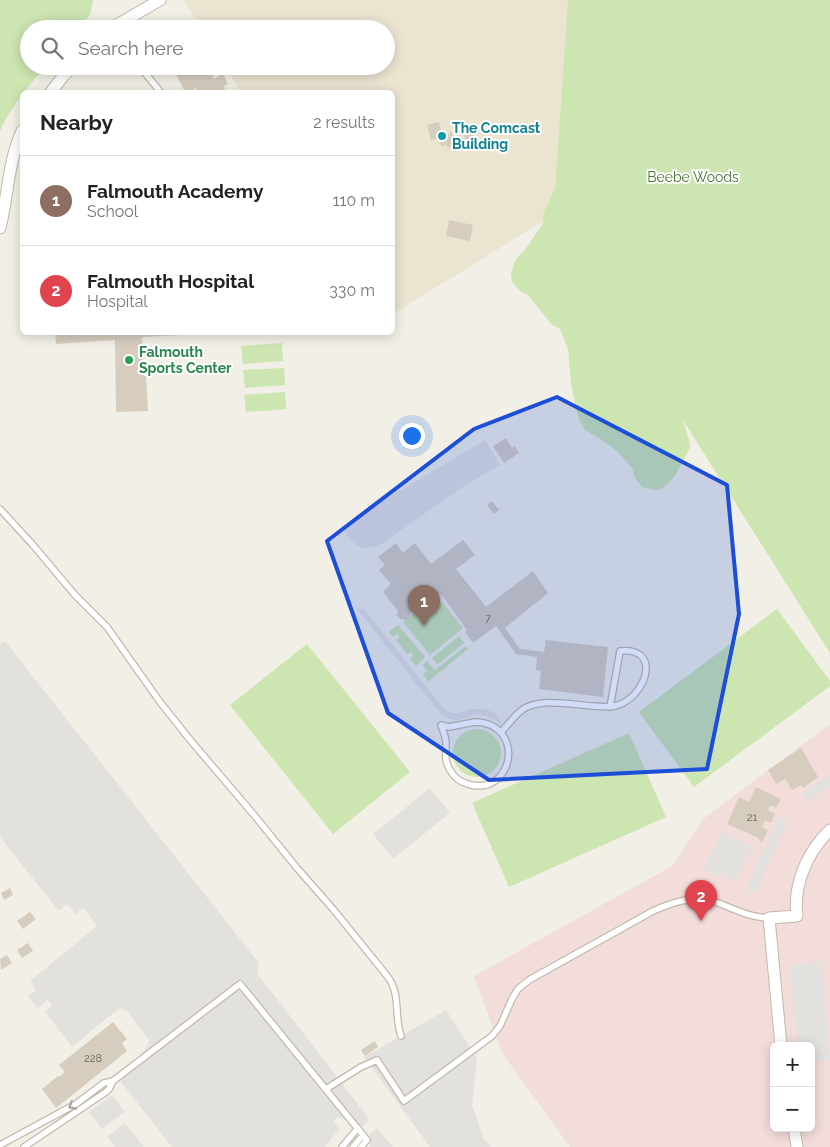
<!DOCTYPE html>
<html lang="en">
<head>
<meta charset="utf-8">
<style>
	:root { --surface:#fff; --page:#f2f2f2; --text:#222; --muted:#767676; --line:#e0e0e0; --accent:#d93025 }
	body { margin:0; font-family:Raleway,sans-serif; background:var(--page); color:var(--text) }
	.controls { position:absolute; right:15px; bottom:15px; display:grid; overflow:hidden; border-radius:8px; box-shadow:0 2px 12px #0003 }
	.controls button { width:45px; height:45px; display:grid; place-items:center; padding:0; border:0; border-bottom:1px solid var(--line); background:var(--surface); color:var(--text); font:25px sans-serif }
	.you { position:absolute; left:411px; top:435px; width:18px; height:18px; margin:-12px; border:4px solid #fff; border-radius:50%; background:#1a73e8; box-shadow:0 0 0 8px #1a73e833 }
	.badge { display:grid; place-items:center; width:32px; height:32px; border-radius:50%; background:var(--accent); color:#fff; font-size:16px; font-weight:700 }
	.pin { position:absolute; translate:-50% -41px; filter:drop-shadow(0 1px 2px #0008) }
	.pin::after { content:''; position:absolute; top:26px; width:18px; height:15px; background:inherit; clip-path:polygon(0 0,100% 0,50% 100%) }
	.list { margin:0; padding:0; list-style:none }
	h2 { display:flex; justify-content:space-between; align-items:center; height:65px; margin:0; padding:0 20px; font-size:21px }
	h2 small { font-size:16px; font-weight:400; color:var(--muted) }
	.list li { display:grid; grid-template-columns:32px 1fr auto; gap:15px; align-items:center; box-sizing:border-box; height:90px; padding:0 20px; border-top:1px solid var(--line) }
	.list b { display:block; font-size:19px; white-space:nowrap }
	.list p { margin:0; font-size:16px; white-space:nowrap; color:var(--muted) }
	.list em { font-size:16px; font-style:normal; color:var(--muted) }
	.icon { flex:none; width:28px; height:28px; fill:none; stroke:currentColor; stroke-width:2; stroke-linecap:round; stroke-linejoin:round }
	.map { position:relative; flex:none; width:830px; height:1147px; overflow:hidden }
	.search { position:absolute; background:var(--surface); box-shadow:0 2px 12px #0003; left:20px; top:20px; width:375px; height:55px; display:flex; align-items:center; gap:12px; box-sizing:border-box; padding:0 18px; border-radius:28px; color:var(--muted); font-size:19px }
	.panel { position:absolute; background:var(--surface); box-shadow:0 2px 12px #0003; left:20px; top:90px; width:375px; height:245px; border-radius:8px }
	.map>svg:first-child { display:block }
	.education { fill:#ebe4d1 }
	.medical { fill:#f2ddda; fill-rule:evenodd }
	.green { fill:#cce5b1 }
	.parking { fill:#e3e1de }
	.building { fill:#d6cdbf }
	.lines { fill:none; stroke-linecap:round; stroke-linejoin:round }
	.service-casing { stroke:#c0b9ac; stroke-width:8 }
	.minor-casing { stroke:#c0b9ac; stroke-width:13 }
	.service { stroke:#fff; stroke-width:5.5 }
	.minor { stroke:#fff; stroke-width:11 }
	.oneway { stroke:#a29f9a }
	.marked { fill:#1d4ed8; fill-opacity:0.2; stroke:#1d4ed8; stroke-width:4; stroke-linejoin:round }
	.culture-dot { fill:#0f9aa8; stroke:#fff; stroke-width:2 }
	.leisure-dot { fill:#2e9e5b; stroke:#fff; stroke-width:2 }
	.labels { text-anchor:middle; stroke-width:4; stroke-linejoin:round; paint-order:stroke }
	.number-label { font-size:11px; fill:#686258 }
	.culture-label { font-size:14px; font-weight:bold; fill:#0d838f; stroke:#fff; text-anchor:start }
	.park-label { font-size:14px; fill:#46732c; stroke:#fff }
	.leisure-label { font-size:14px; font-weight:bold; fill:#27864d; stroke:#fff; text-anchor:start }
</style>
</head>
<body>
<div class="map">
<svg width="830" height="1147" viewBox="0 0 830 1147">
	<rect width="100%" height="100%" fill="#f2efe6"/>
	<!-- education -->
	<path class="education" d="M184,0H568L553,215L393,314L392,92H241L225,66H386V29H202Z"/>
	<!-- medical -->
	<path class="medical" d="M830,724V1147H570L502,1053L474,976L672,866L703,819ZM774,1046H811V1128H774Z"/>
	<!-- green -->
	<path class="green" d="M0,0H93L90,15L78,29H29V66H46C28,87 12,105 0,131Z
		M568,0H830V653L683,420L689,440L690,448L676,474L669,483L661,489L654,490L642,487L635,478L632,468L618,452L602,440L585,430L579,419L575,403L571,382L568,349L560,329L551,324L529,296L520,291L512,282L511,272L516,259L525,250L543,223L544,212L555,188Z
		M282,343L283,361L243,364L241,346Z
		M284,368L285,385L245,388L243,370Z
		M285,392L286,409L246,412L244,395Z
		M429,601L443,603L463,628L430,655L403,622Z
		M777,609L830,681V686L694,787L639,712Z
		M398,625L425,657L416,666L410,658L413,655L411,652L407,654L396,640L400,637L397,634L393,637L389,632Z
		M459,636L464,643L438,664H437L432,658Z
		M307,644L410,772L333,834L230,705Z
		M466,646L468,649L428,682L423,674L427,671L423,665L427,661L435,670Z
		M453 753a24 24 0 1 1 48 0a24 24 0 1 1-48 0Z
		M629,733L666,817L509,887L472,803Z"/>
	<!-- parking -->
	<path class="parking" d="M485,440L500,465L461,488L383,543L374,547L365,548L356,545L349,538L344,531L361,514Z
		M356,608L364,609L444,709L452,713H458L472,709H485L495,713L502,724L488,717L480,715H474L458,720H453L443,716L435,707Z
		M5,641L259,963L257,973L370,1120L363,1126L339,1118H337L334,1122L340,1128L325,1147H172L121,1082L149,1043V1040L127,1011L122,1008L117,1010L72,1047L45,1012L50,1008L51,1004L49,1001L47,1000L38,1008L28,996L35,991L34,986L30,981L97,926L84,908L76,914L68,905H66L59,911L0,837V645Z
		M830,775V786L807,802L802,794Z
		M430,788L450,813L393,859L373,834Z
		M779,817L788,822L755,894L745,889Z
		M721,832L752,846L736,881L728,878L715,875L704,869Z
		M821,961L830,1060L811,1061V1046H798L789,966Z
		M446,1010L477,1058L472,1105L484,1139L491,1147H430L364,1057Z
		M112,1095L125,1112L102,1129L89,1112Z
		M125,1123L144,1147H115L107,1137Z
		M377,1128L393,1147H370V1134Z"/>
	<!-- building -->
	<path class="building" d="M162,66H208L214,79L223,74L228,84L224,86L225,89L219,92H220H198L196,88L188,92H185L174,70L165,74Z
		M439,122L442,135L452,132L455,142L453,143V146L447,148V145L441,146L439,138L431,140L427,125Z
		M471,124L474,141L465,142L462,125Z
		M449,220L473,225L470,241L446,236Z
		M55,332H198V334L142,337L144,376H146L148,411L116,412L115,340L56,344Z
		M506,438L512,448L515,446L519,453L504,463L493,446Z
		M492,501L499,510L494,514L487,505Z
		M463,540L475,555L456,569L486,607L533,571L548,593L505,628L520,649L544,652L546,640L608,647L603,697L539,689L541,671L536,670L537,657L516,654L496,626L473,643L465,632L467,630L441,594L436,596L432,594L410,612L411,614L409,618L406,620L400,619L397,615L398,611L383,592L391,584L379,570L385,565L378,557L396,543L403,553L415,543L431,564Z
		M801,748L818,777L803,788L801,785L792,790L785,779L776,784L768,770Z
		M756,787L781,799L776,808L770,805L768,810L775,814L771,823L765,820L762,827L768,830L762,842L759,840V838L727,824L739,797L749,802Z
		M10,888L13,895L4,900L1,893Z
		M30,912L36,919L23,929L17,921Z
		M28,943L33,951L22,958L17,950Z
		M7,955L12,963L1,970L0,959Z
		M113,1022L127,1039L122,1043L127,1051L56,1108L42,1089L58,1076L59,1077L65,1072L59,1065Z
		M375,1041L378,1047L365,1056L361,1050Z"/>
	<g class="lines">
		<defs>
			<path id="service" d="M139,66L159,90
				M0,509L33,545L75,595L107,627L160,702L191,741L254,815L297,868L333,909L388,977C401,995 394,1016 401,1036
				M475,722C525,723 515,794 471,785C462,783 454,778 450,770C444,761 446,753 446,743C446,737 443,731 441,725L449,727Z
				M501,732C508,725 514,716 522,710C539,697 573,705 593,706C603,707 614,708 623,703C648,690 660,647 620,651L610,707
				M326,1089L361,1067L377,1060L404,1101L492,1036L500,1026L512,999L518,989L529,980L653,911C671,903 693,895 713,901C733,908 747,917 769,918
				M0,1145L76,1104L104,1083L113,1081L240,984L367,1140L361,1147
				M24,1147L106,1092L109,1089L113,1081
				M342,1147L358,1128
				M353,1147L363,1135"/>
			<path id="minor" d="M110,29L160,0
				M51,92L64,75L73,66
				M0,228C8,196 8,162 22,131
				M781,1046L769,918L797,916C793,885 807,852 830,830
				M794,1128L797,1147"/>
		</defs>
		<!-- service casing -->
		<use href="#service" class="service-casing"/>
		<!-- minor casing -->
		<use href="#minor" class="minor-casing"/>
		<!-- service -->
		<use href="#service" class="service"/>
		<!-- minor -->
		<use href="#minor" class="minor"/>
	</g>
	<!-- one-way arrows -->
	<defs><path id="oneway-chevron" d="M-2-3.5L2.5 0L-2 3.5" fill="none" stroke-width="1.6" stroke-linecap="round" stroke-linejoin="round" transform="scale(1.25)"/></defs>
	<use class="oneway" href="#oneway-chevron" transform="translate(72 1106) rotate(149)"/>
	<!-- marked area -->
	<path class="marked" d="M557,397L727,485L739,614L707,769L489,780L388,713L327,541L474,429Z"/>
	<!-- markers -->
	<circle class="culture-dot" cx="442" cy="136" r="5"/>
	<circle class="leisure-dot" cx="129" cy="360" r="5"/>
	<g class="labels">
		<!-- number labels -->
		<g class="number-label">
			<text x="488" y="622">7</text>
			<text x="752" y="821">21</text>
			<text x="93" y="1062">228</text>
		</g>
		<!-- culture labels -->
		<g class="culture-label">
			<text x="452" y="133">The Comcast<tspan x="452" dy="16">Building</tspan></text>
		</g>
		<!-- park labels -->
		<g class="park-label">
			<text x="693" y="182">Beebe Woods</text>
		</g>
		<!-- leisure labels -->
		<g class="leisure-label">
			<text x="139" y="357">Falmouth<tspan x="139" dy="16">Sports Center</tspan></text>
		</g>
	</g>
</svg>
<div class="controls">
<button>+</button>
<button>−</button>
</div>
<div class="you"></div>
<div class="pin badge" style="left:424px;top:626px;background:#8d6e63">1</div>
<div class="pin badge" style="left:701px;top:921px;background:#e0444e">2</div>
<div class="search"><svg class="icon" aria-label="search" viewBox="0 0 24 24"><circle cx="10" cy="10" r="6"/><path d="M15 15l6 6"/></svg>Search here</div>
<section class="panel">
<h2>Nearby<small>2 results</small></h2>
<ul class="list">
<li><span class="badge" style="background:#8d6e63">1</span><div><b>Falmouth Academy</b><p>School</p></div><em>110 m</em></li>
<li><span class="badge" style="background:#e0444e">2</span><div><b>Falmouth Hospital</b><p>Hospital</p></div><em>330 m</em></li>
</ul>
</section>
</div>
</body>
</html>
